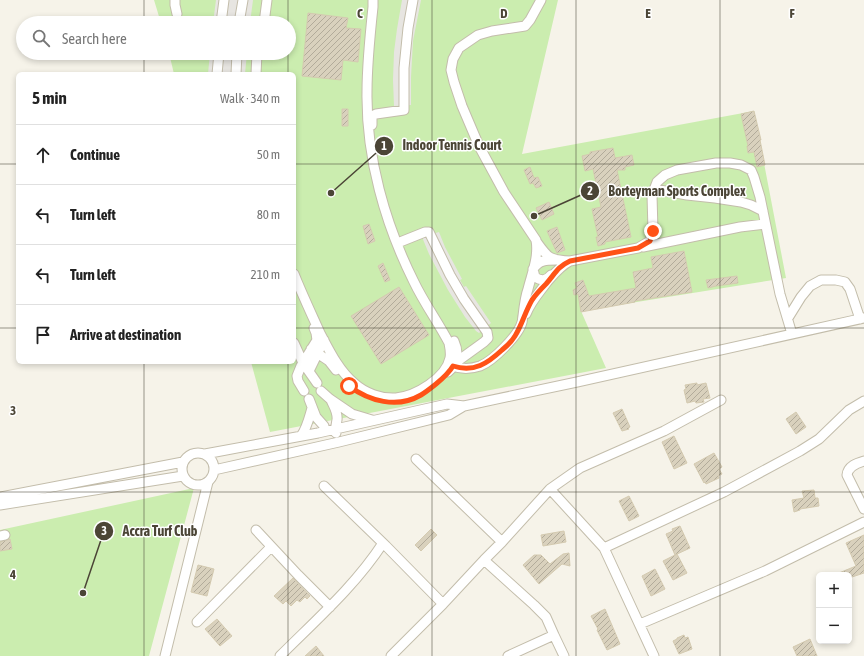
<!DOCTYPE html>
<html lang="en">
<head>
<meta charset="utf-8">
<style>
	:root { --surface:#fff; --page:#f6f6f6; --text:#222; --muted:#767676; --line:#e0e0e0 }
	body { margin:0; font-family:"Asap Condensed",sans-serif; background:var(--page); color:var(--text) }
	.controls { position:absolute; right:12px; bottom:12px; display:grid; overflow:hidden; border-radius:6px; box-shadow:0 2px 6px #0003 }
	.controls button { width:36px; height:36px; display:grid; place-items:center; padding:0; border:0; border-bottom:1px solid var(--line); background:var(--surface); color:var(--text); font:20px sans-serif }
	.stop { position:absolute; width:12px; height:12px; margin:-9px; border:3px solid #ff5217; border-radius:50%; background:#fff }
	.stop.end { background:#ff5217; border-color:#fff; box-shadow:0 1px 4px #0008 }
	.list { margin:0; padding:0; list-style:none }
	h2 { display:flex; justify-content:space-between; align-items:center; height:52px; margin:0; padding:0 16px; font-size:17px }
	h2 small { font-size:13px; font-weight:400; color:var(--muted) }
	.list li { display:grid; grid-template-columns:26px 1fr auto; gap:12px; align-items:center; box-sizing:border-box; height:60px; padding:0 16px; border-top:1px solid var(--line) }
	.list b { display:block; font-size:15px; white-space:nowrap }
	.list em { font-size:13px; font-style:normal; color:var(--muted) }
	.icon { flex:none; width:22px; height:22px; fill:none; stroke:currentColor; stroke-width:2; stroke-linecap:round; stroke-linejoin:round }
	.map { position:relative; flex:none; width:864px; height:656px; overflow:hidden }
	.search { position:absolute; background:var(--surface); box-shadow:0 2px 6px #0003; left:16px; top:16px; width:280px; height:44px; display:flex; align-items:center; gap:10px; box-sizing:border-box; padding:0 14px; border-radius:22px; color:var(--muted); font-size:15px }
	.panel { position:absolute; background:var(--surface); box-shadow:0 2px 6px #0003; left:16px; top:72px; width:280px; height:292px; border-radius:6px }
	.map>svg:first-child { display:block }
	.pitch { fill:#cbedaf }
	.parking { fill:#e7e5e1 }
	.building { fill:url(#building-hatch); stroke:#d4cab0 }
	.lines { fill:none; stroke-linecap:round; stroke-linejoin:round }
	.minor-casing { stroke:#c3bdab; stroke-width:11 }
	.minor { stroke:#fff; stroke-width:9 }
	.route { stroke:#ff5217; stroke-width:5 }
	.grid { fill:none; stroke:#4b4536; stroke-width:1; stroke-opacity:0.55 }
	.grid-label { font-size:13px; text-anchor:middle; font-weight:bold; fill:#4b4536; stroke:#fff; stroke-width:3; stroke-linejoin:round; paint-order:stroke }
	.leader { fill:none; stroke:#4b4536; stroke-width:1.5 }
	.callout-dot { fill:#4b4536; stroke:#fff; stroke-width:1.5 }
	.mark-label { font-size:12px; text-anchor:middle; font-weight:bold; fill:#fff }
	.callout-label { font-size:14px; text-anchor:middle; font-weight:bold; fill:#4b4536; stroke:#fff; stroke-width:3; stroke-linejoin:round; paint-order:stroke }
</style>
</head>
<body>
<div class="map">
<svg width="864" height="656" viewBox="0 0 864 656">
	<defs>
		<pattern id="building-hatch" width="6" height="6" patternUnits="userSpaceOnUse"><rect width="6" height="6" fill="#d9d1bd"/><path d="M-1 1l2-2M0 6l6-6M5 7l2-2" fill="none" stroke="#b2ab9a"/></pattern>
	</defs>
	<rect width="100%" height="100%" fill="#f6f3e9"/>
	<!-- pitch -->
	<path class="pitch" d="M154,0H558L522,154L754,111L786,278L581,311L606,368L270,432L251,362H294V74H174L169,53H289V23H161Z
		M194,488L149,656H0V530Z"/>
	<!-- parking -->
	<path class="parking" d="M216,0H253L250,23H213Z
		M402,0H421L413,41L411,77V105L394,106L393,80L394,52L397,29Z
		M210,53H247L245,74H208Z
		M439,232L445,247L462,279L460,280L464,287L466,286L491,323L479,333L476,331L465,317L448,290L429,254L422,237Z"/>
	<!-- building -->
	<path class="building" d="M308,13L348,18L346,28L361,29L358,62L343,60L341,80L302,76Z
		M342,109H348V126H342Z
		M754,111L761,140H760L765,165L757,167L754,152L748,153L747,146H748L741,114Z
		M613,148L615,158L632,155L634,165L625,167V170H617L631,237L605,242V244L598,246L596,237H598L592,209L601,207L593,169L585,171L582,156L590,154V152Z
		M530,167L534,178L538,177L542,186L536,188L533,183L530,184L524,170Z
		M549,202L554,214L542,220L536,208Z
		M369,224L375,241L368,244L363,226Z
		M557,227L565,250L557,253L547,231Z
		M684,251L692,292L635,301V302L581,312L578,294L574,295L573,290L577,288L575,283L583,280L589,296L636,288L633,272L653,268L651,257Z
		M383,263L390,280L385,282L378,266Z
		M737,276L738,283L716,286L708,288L706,280Z
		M399,287L429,335L381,364L351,316Z
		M697,383V385L706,383L710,398L703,399L704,402L696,403L695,401L687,403L684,390L686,389L685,385Z
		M622,409L630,427L628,428L629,429L622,431L613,413Z
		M796,412L806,427L796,434L786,419Z
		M674,436L687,463L674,469L662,442Z
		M714,453L722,467L719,469L722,474L718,476L719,478L706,484L705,482L704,483L694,464Z
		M814,490L815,498H818L819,506L800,509V510L794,512L792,500L804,498L802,491Z
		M629,496L639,516L629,521L619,501Z
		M680,526L690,548L675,555L666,534L673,531L672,529Z
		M431,529L437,535L421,551L415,545Z
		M564,531L566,542L543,546L541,535Z
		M864,535V573L849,578V575H834L856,566L846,543Z
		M10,539L12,549L0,551V542Z
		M569,553L570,566L562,564L539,584L523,565L534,555H541L550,564L563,554Z
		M677,554L687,573L673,580L663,561Z
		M198,565L214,569L207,596L191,592Z
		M655,569L665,589L651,596L642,576Z
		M293,578L310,596L307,599L305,597L300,602L297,600L291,606L286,601L283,604L274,596Z
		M605,609L620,644L607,650L597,630L598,629L591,616Z
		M217,619L232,636L220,646L205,629Z
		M684,635L685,638L688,637L692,649L679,654L673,641L677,639V638Z
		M810,639L817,656H797L793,647Z
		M316,646L324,656H305Z"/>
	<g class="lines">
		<defs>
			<path id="minor" d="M175,0V5L177,14
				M221,23L224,0
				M239,23L243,0
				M264,23L267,0
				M217,74L219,53
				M236,74L237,53
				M256,74L257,53
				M372,125V116L376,114L404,110V68L408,28L413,0
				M654,189L687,195L715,198L741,202L751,205L763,211
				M536,241C548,258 549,260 570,261L638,248L650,241L653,231L652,195L657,182L665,175L677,170L716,163H730L741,165L751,170L754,177L760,197L780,294L792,334
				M400,242L425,232H429L450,275L464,299L487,332L488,338L484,342L455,363
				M643,247L740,227L765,224
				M294,274C302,294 311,313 320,333C329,350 339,371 354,383C365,393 381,399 396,398C416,396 446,378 450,358C451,353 450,348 449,343C438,322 424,303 414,282C385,224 366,157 367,92C367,63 370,35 373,7V0
				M551,275C546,281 541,281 535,277L533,269C539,260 546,260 556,260
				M526,314C531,301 539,293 547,282C554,274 560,266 570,261
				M788,318L801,297L810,286L821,280H836L845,282L850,289L860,319
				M294,343L303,363L317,383
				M311,349L329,361L336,370
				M453,366C463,370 471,369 480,366C493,361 519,335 522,322C523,321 522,317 523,316C524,307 525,297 528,289C532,273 539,257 536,240L504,192L479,146L462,106L454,82L451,70L453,59L459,48L478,35L492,31L525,26L530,20L541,0
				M309,371L324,340
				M448,372C458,364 459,352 454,341
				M304,391L298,381L297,376L301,366L317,340L316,333L314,328
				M321,391L330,399L352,414L372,420
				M309,399L316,417L324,426
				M331,400C334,407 338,412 337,420C336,425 335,428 336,433
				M301,436C307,428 309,418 312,408
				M182 469a16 16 0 1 1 32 0a16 16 0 1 1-32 0Z
				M205,454L318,433L447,404L464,406L577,382L864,318
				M416,459L502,542
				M864,461C857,463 848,466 847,475L864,509
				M214,470L339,442L449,415L464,406
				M324,486L386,546L443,604
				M550,489L604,548L654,656
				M0,497L183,462
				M0,505L183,476
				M256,530L298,575L330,607
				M0,536L5,535
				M604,548L724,492L800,451L819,439L849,410L864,401
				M484,560L534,605L546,617L554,635
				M197,622L271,547
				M640,624L765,571L864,522
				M165,656L208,482
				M280,656C316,620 355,586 383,543
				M391,656L443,604L484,560L502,542L550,489L580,468L664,431L721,400
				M508,656L554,635L564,656"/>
		</defs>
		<!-- minor casing -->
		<use href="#minor" class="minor-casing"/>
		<!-- minor -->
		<use href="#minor" class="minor"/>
	</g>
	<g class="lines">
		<!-- route -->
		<path class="route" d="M349,386C369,401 397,409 421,395C426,392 431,388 436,384C442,379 449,373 453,366C474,373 488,363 502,350C507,346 512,341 515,336C522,325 525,312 532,300C536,294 541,289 546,284C555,274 557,267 570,261L638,248L650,241L653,231"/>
	</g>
	<!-- grid -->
	<path class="grid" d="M144,0V23M288,0V23M432,0V656M576,0V656M720,0V656M144,53V74M288,53V74M0,164H18M294,164H864M0,328H18M294,328H864M144,362V656M288,362V656M0,492H864"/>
	<g class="grid-label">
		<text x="360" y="18">C</text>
		<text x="504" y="18">D</text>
		<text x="648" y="18">E</text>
		<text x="792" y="18">F</text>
		<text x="13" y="415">3</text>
		<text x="13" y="579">4</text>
	</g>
	<!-- callouts -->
	<path class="leader" d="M331 193L384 146M534 216L590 191M83 593L104 531"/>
	<g class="callout-dot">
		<circle cx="331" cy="193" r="4"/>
		<circle cx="534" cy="216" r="4"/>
		<circle cx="83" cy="593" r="4"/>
		<circle cx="384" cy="146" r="10"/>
		<circle cx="590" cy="191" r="10"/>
		<circle cx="104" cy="531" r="10"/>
	</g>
	<g class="mark-label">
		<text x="384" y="150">1</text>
		<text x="590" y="195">2</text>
		<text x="104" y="535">3</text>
	</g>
	<g class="callout-label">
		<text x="452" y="150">Indoor Tennis Court</text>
		<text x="677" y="196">Borteyman Sports Complex</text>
		<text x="160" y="536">Accra Turf Club</text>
	</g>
</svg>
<div class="controls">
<button>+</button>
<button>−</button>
</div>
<div class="stop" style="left:349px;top:386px"></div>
<div class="stop end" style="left:653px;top:231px"></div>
<div class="search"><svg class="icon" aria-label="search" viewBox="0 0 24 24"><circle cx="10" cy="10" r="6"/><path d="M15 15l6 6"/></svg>Search here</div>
<section class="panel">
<h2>5 min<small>Walk · 340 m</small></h2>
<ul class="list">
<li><svg class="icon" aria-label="ahead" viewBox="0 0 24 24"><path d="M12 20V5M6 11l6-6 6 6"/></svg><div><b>Continue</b></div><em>50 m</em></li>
<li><svg class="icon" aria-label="left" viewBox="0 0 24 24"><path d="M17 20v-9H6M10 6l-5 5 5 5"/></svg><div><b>Turn left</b></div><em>80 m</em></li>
<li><svg class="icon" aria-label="left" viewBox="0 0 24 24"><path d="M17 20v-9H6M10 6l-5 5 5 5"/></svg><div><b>Turn left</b></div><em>210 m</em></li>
<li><svg class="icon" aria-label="arrive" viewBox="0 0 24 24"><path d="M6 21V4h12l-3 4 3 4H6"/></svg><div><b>Arrive at destination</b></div></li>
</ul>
</section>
</div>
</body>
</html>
